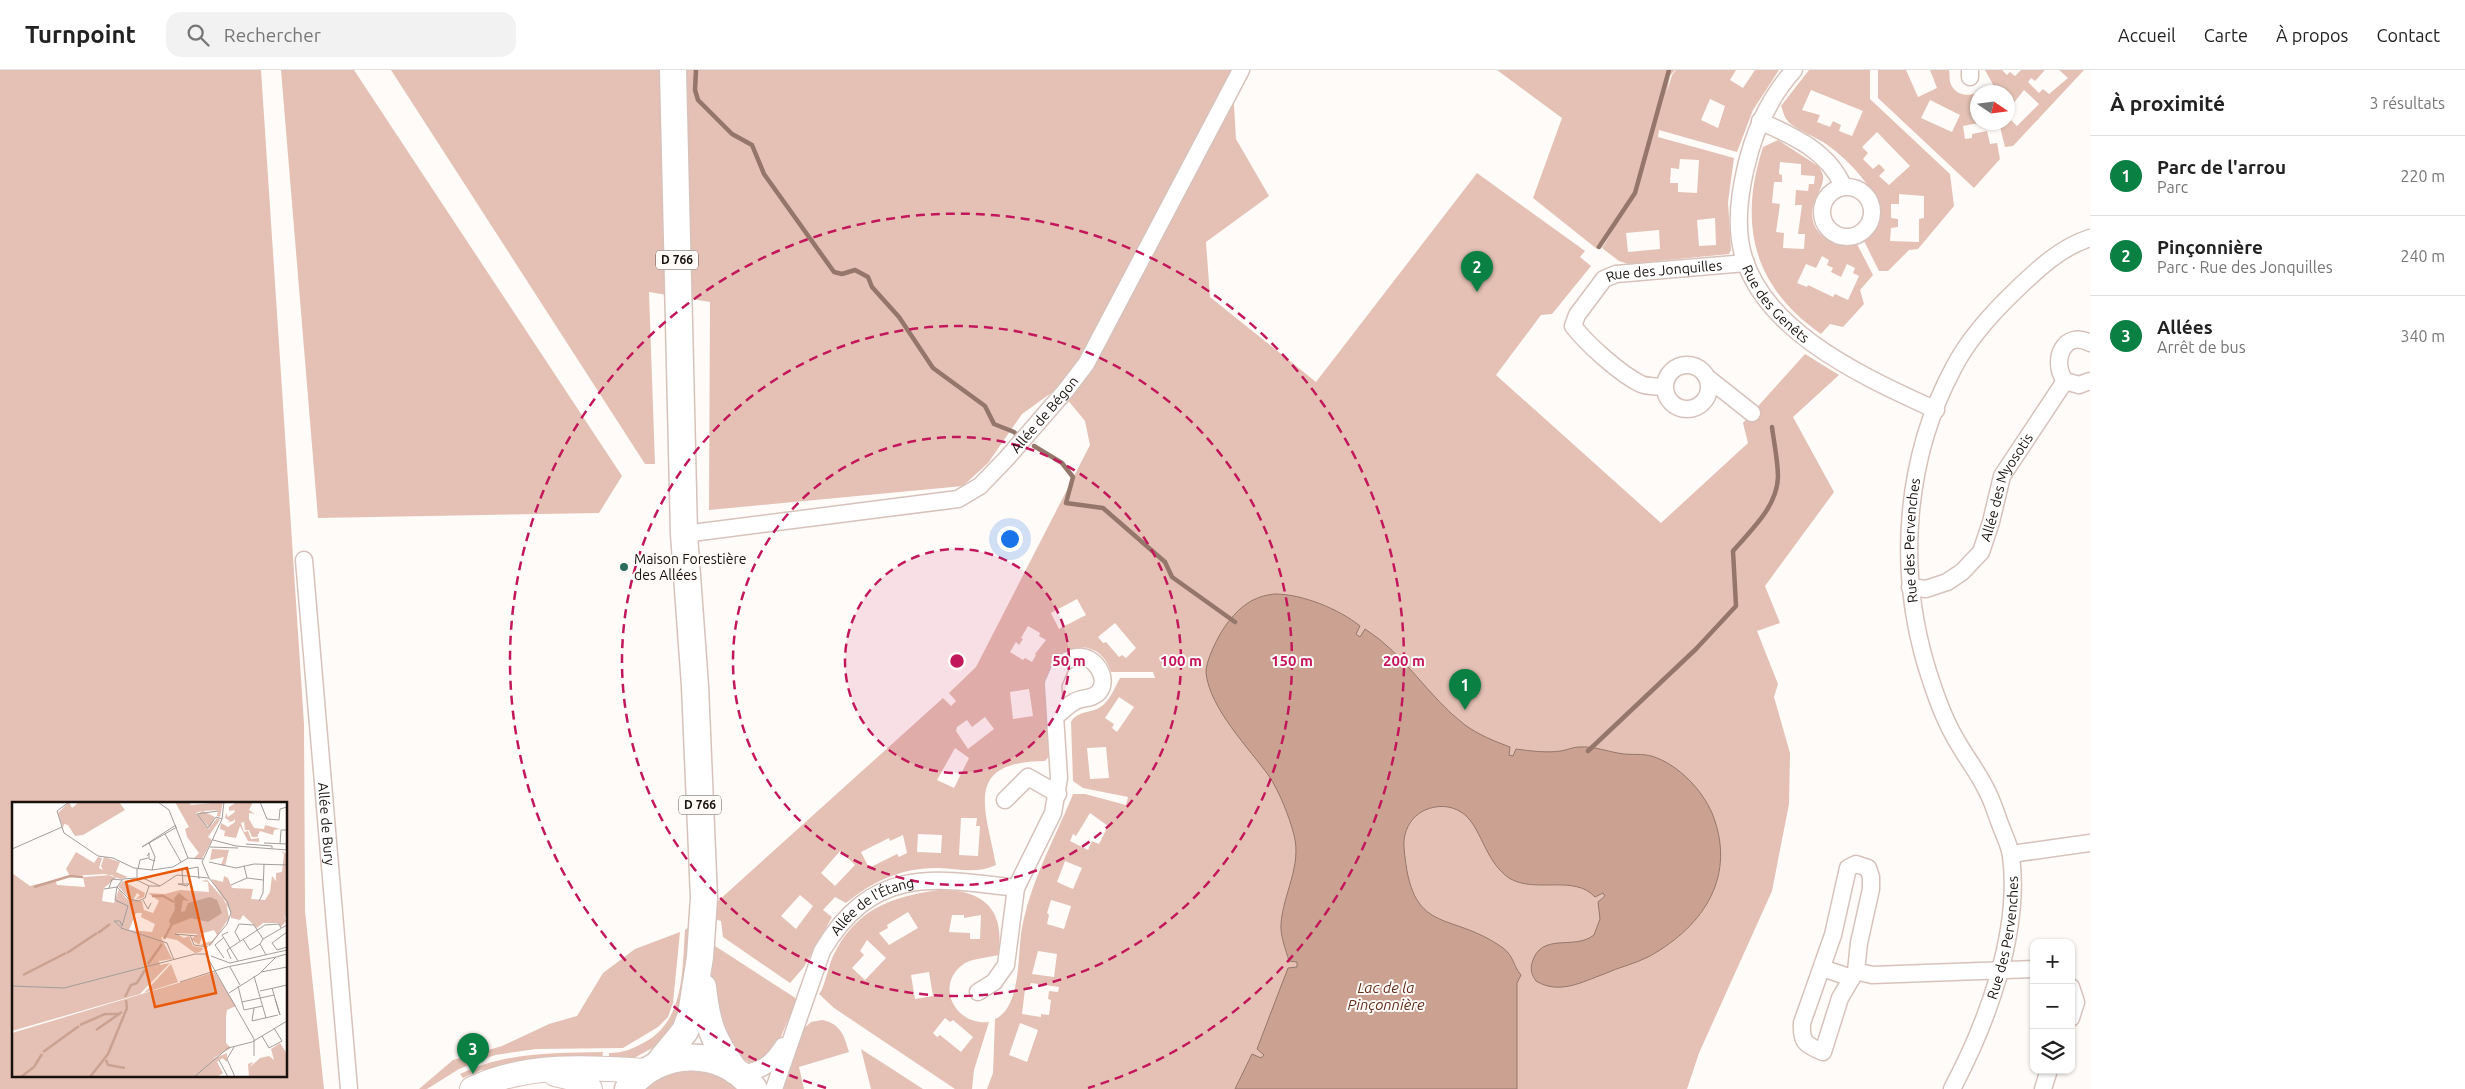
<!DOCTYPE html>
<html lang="fr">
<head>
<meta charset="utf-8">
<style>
	:root { --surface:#fff; --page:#f2f2f2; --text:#222; --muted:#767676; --line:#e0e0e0; --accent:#0b8043 }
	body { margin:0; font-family:Ubuntu,sans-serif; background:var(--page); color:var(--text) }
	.controls { position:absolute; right:15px; bottom:15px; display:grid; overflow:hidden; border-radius:10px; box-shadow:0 1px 4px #0004 }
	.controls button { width:45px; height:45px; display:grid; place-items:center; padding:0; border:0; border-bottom:1px solid var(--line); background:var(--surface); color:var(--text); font:25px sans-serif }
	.compass { position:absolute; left:1970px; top:15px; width:45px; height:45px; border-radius:50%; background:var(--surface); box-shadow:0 1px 4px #0004; rotate:103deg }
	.you { position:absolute; left:1009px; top:468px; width:18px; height:18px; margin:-12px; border:4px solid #fff; border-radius:50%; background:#1a73e8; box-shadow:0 0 0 8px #1a73e833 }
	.badge { display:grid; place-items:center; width:32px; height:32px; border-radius:50%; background:var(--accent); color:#fff; font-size:16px; font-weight:700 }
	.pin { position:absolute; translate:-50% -41px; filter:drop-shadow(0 1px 2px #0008) }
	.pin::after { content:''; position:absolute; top:26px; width:18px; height:15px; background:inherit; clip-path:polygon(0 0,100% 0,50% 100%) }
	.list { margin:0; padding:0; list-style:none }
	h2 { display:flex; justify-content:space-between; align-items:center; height:65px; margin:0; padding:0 20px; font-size:21px }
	h2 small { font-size:16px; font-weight:400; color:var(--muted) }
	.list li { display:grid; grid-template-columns:32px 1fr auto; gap:15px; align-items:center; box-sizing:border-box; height:80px; padding:0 20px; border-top:1px solid var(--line) }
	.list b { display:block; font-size:19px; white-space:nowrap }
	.list p { margin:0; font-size:16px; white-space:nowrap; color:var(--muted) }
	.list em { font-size:16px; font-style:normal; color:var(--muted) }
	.icon { flex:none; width:28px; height:28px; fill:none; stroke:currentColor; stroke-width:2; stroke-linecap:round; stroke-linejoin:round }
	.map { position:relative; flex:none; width:2090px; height:1019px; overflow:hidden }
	header { display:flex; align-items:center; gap:30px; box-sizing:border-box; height:70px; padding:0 25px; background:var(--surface); border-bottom:1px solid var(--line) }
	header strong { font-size:24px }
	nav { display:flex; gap:28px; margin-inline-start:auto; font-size:18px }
	.search { width:350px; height:45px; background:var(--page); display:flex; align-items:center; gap:12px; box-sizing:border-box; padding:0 18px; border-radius:15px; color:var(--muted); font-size:19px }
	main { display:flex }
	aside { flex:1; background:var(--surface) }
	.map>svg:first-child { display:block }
	.green { fill:#e4c1b4; fill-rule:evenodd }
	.water { fill:#cba292; stroke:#95766a }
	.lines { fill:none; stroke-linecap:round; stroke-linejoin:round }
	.stream { stroke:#95766a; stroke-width:4.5 }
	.street-casing { stroke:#d7c2bb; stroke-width:19 }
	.secondary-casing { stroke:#d7c2bb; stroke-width:26 }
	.primary-casing { stroke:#d7c2bb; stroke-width:29 }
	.street { stroke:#fff; stroke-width:16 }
	.secondary { stroke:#fff; stroke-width:24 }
	.primary { stroke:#fff; stroke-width:26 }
	.ring { fill:none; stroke:#c2185b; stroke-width:2.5; stroke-dasharray:9 6 }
	.poi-dot { fill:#2c6e5d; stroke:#fffbf9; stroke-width:2 }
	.labels { text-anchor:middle; stroke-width:4; stroke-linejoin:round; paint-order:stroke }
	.shield { fill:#fffbf9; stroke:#5d5754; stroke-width:1 }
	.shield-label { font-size:12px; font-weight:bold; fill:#18110e }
	.street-label { font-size:14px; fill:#18110e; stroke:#fffbf9 }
	.poi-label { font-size:14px; fill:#18110e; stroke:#fffbf9; text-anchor:start }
	.water-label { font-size:15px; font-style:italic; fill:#632e19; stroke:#fffbf9 }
	.inset-river { fill:none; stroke:#cba292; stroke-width:2.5 }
	.inset-road { fill:none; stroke:#a39d9b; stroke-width:1 }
	.view { fill:#e8590c; fill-opacity:0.15; stroke:#e8590c; stroke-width:2.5 }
	.inset-edge { fill:none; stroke:#18110e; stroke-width:2.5 }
	.centre { fill:#c2185b; stroke:#fffbf9; stroke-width:2.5 }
	.ring-label { font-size:15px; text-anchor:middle; font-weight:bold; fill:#c2185b; stroke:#fffbf9; stroke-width:4; stroke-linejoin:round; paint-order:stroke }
</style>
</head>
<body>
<header>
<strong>Turnpoint</strong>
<div class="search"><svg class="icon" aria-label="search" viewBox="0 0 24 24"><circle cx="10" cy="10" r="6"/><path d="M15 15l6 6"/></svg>Rechercher</div>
<nav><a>Accueil</a><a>Carte</a><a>À propos</a><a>Contact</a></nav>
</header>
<main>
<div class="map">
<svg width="2090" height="1019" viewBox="0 0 2090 1019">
	<rect width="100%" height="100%" fill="#fffbf9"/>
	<!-- green -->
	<path class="green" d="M0,0H261L304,654L305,841L324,1019H0ZM14,733H286V1005H14Z
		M281,0H354L622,406L599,443L318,448Z
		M391,0H1243L1233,18L1236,69L1269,126L1206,172L1210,227L1316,312L1477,103L1585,181L1580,187L1591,196L1552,244L1541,245L1496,305L1661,453L1748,373L1743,353L1805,284L1839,305L1793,347L1834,422L1765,516L1780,553L1757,561L1778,614L1774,627L1790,683L1789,734L1772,821L1699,983L1687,1019H987L993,1003L995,949C1020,939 1018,887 1021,864C1029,813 1054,771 1073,724H1085L1126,735L1128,727L1083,718L1073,711L1071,652C1077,641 1090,643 1099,638C1110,631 1114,619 1120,608H1155L1153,602H1111C1107,590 1100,581 1088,578C1082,577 1078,578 1072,579C1036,589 1050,655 1051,684L1045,691C963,692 985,737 996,795C977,804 959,799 939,798C903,797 873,811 846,833L835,827L823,840L832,847L804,897L790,913L723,867L721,851L714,849V830L717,837L718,831L943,628L951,636L956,631L949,623L976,597L1090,375L1085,351L1058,318L1022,344L988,393L963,416L709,440L710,232L649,222L655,394H645ZM1077,529L1086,545L1059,559L1051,543ZM1115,553L1136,578L1126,588L1122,585L1119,587L1106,572L1103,573L1098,567ZM1028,556L1040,563L1039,566L1046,570L1035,584L1036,585L1032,592L1025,588L1023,590L1010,582L1016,572L1019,575L1023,569L1021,568ZM1029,619L1033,646L1013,649L1010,622ZM1119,627L1134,637L1117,662L1112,658L1114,654L1105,648ZM985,647L994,659L968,679L956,661L957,657L967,650L972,657ZM1106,677L1109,708L1090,709L1087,678ZM955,678L969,688L954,718L937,710ZM1090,743L1108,756L1099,774L1092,771L1088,780L1070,771L1073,764L1076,766ZM961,748H977L976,756H980L978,786L959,785ZM918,764L942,765L941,783L917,782ZM903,765L907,783L899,787L897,784L869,798L861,782L889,768L890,771ZM840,781L855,795L835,816L821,803ZM1065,791L1082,798L1073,819L1057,812ZM800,825L813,836L796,859L781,846ZM1051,830L1071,836L1064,859L1047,854L1049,845L1047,843ZM1038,881L1057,884L1054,907L1032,904ZM1031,913L1059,917L1058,922L1049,921L1048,929L1051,930L1049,945L1041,944V947L1022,944L1025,919H1029ZM1020,953L1038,960L1027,992L1009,985Z
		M1497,0H1675L1670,6L1667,22L1672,5L1676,0H1736L1730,10L1743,18L1755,0H1779L1753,40L1737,82L1659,60L1658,67L1734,88L1728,132L1731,180L1729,184L1628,194L1619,191L1602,178L1613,160L1597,179L1533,128L1562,48ZM1710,29L1725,36L1718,58L1701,50ZM1680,89L1699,90L1697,123L1678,122V113H1670L1671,98L1679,99ZM1715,148L1716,175L1699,176L1697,150ZM1659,160L1660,179L1628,182L1626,163Z
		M1809,0H1870V29L1950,104L1954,136L1918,179L1909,180L1888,201H1879L1864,171C1906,143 1849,89 1823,72C1815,67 1791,57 1787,50C1784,47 1783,40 1781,36ZM1811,20L1863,41L1852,66L1839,61L1841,55L1833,51L1830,57L1817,52L1820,45L1802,40ZM1877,62L1910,96L1889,115L1879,106L1885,100L1879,94L1873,99L1863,89L1868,83L1862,77ZM1899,124L1924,126V148L1919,149V172L1890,171L1891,158L1898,157V149L1891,148V134H1899Z
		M1878,0H1906L1918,27L1937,18L1930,0H1949C1950,3 1949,8 1950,12C1954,25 1967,27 1977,23L1979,53L1963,56L1965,69L1972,68V64L1987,61L1990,74L1997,73L2000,89L1974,118L1878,28ZM1930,30L1960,45L1952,62L1921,48Z
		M1985,0H2002L2007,5L2010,2L2015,6L2021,0H2045L2035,11L2031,8L2028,12L2039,23L2043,19L2049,24L2068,8L2059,0H2084L2013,76L2005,77L1999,53L2008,52V47L2017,56L2039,34L2024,20L2008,40V22H1997Z
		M1778,70L1818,96C1821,100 1824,104 1823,110C1822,119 1815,127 1813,136C1807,163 1833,179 1857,174L1873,205L1860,220L1864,234L1843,257L1830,254L1821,264C1753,216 1738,155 1763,77ZM1780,92L1801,94V105L1815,106L1814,114H1809L1808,121L1796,120L1795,135H1802L1798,164H1805L1804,179L1783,178L1784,163L1776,162L1780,134L1772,133L1774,112H1782V105L1779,104ZM1822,186L1829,190L1827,195L1833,198L1831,202L1841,207L1847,194L1855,198L1853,203L1859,206L1848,230L1835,224L1833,227L1808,215L1807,217L1797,213L1806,194L1816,198Z
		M938,820C983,819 1006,839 998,885C988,888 970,888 961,896C935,918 957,956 989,952L974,1000L972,1019H955L834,938L819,924C825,917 828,896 834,884C857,839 890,827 938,820ZM908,842L918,858L889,875L879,863L888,858L887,855ZM952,845H964V848L981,845L980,869H970V863L949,862ZM867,870L886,888L865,910L852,898L864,885L860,881ZM929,902L933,926L915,929L911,905ZM945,948L950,952L953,950L973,967L961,982L940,965L937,967L933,963Z
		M690,856V931L669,969L634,988L609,991V983C624,983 632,979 645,972C685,950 682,900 685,860Z
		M680,862L673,933L668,947L658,957L623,978L536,979L495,985L459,999L427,1019H419L453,990L502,976L549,954L577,946L603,903L635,879Z
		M715,876L797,929L774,983L758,997L741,988L719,964L709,918Z
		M822,950C841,954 844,965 849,982L799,997L804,1019H781L800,962L811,952Z
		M861,979L923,1019H871Z
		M603,982L602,991L492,1002L482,1000L463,1008L460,1004C505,982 554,983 603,982Z
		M702,997L741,1019H641L661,1003Z"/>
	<!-- water -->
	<path class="water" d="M1275,524C1302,524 1339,539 1360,556L1356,564L1360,567L1365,559C1405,584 1428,627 1465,655C1479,665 1494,671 1510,677L1509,685L1513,686L1516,679C1531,681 1546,683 1561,681C1567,680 1573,677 1579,677C1595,676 1608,682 1624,684C1635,685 1646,683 1657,688C1680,697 1702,720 1712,743C1737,805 1705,855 1650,886C1635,894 1619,897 1604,904C1582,912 1559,925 1536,911C1532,905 1530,900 1532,893C1541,861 1574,881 1594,865L1600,849L1598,832L1605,826L1603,823L1595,827C1574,804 1535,824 1509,808C1484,791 1481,754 1461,742C1450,735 1437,735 1425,740C1410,747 1403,762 1404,777C1411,868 1448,839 1503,878C1514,886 1513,896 1521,905L1517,913V1019H1235L1252,984L1261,988L1264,985L1257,979L1288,898L1297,897V892L1289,891C1286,880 1280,866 1281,854C1283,824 1302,796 1294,765C1289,746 1280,723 1269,706C1249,678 1210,639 1206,603C1205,592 1219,564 1226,555C1239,537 1253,526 1275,524Z"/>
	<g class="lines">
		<!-- stream -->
		<path class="stream" d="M696,0L695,20L698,30L732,64L752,75L764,104L834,202L842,204L855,200L868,207L872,217L899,247L933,298L985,336L994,354L1014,362L1018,366
			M1599,177L1635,123L1669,0
			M1034,376L1062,393L1073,407L1066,433L1103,438L1165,492L1172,507L1235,552
			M1588,681L1696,579L1736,536L1733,481C1751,460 1777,437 1778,407C1778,391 1774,373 1772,357"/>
		<defs>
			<g id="street">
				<path id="s1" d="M1794,0C1768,29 1753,64 1745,101C1740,123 1737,148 1740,170C1752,258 1864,307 1936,340"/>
				<path d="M1970,0V7"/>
				<path d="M1760,51C1793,66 1828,81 1843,116"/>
				<circle cx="1847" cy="142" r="25"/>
				<path d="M2090,273C2065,259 2050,290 2065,311L2079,315L2090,311"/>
				<circle cx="1687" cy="317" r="22"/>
				<path d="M1709,309L1752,343"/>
				<path id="s2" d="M1664,317C1657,316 1648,317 1641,314C1620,304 1587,274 1573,256L1577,245L1604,209L1616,204L1746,193"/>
				<path id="s3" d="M684,464L958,429L980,416L1007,388L1066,320L1086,294L1241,0"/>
				<path id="s4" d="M304,490L349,1019"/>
				<path id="s5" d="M1910,517L1926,519L1947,512L1962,502L1981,482L1991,452L2002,406L2065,311"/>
				<path d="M1005,730L1028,707L1058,724"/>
				<path d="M2011,784L2090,773"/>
				<path d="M1856,794L1868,798L1871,807V819L1859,873L1856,901L1840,928L1823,982C1805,975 1801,972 1802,953L1833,865L1848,798Z"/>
				<path d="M1822,898L1852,908"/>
				<path d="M1856,901L1872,905L2034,899"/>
				<path d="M2071,917L2076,932L2071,948"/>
				<path d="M978,922L994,912L1006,895L1016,818L1053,743L1059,708L1053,614L1062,593C1067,591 1072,587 1077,587C1094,584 1110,608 1099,622C1092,630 1081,627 1074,632C1067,636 1061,642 1055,647"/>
				<path d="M739,1004C762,1001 771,995 783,976"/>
				<path id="s6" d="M774,1019L822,881C872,797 931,807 1016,818"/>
				<path id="s7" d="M1952,1019C1987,953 2021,862 2011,786C2010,777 2005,767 2002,759C1997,747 1994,735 1988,723C1979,703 1964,685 1954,666C1942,645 1933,618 1926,595C1897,497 1905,388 1954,297C1969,268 1993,242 2016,220C2038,199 2061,177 2090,168"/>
				<path d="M2043,1019L2049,1000"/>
			</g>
			<path id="secondary" d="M555,1004L572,1008L590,1019
				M472,1019C525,993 588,997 645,1001"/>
			<path id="primary" d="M703,917C707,955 713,970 735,1001
				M658,994L685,961L691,945L700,887L704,828L695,616L684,464L673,0
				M628,1019C658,978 723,976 754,1019"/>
		</defs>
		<!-- street casing -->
		<use href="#street" class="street-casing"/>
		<!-- secondary casing -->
		<use href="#secondary" class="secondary-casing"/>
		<!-- primary casing -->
		<use href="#primary" class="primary-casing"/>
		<!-- street -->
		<use href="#street" class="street"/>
		<!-- secondary -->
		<use href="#secondary" class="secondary"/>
		<!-- primary -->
		<use href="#primary" class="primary"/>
	</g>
	<!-- distance rings -->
	<circle cx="957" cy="591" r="112" fill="#c2185b" fill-opacity=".12"/>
	<g class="ring">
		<circle cx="957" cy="591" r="112"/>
		<circle cx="957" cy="591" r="224"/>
		<circle cx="957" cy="591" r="335"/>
		<path d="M826 1018A447 447 0 1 1 1088 1018"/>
	</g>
	<!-- markers -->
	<circle class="poi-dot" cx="624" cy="497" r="5"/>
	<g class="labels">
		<!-- shield labels -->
		<g class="shield">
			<rect x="656" y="180.5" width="42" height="19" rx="4"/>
			<rect x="679" y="725.5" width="42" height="19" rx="4"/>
		</g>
		<g class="shield-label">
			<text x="677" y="194">D 766</text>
			<text x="700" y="739">D 766</text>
		</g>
		<!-- street labels -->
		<g class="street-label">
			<text dy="5" stroke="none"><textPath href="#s2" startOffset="231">Rue des Jonquilles</textPath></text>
			<text dy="5" stroke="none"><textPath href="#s1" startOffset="258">Rue des Genêts</textPath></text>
			<text dy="5" stroke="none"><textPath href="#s3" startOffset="398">Allée de Bégon</textPath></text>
			<text dy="5" stroke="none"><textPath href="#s5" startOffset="154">Allée des Myosotis</textPath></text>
			<text dy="5" stroke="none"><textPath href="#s7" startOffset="580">Rue des Pervenches</textPath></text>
			<text dy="5" stroke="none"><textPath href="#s4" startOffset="265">Allée de Bury</textPath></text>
			<text dy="5" stroke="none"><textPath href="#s6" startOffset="216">Allée de l'Étang</textPath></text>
			<text dy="5" stroke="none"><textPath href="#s7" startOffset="161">Rue des Pervenches</textPath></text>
		</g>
		<!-- poi labels -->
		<g class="poi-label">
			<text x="634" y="494">Maison Forestière<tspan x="634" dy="16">des Allées</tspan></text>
		</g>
		<!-- water labels -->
		<g class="water-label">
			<text x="1386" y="923">Lac de la<tspan x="1386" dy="17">Pinçonnière</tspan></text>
		</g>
	</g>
	<!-- overview -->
	<g transform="translate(12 732)">
		<rect width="275" height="275" fill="#fffbf9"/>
		<path d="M57,0L60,6L67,0H107L113,8L71,33L63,34L56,23L52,22L51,26L46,11ZM163,0H177L179,3L211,0L208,15L205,14L206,8L191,9L203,15L198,26L185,13L190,9L184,11L197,27L205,16L208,18L196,35L200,38L190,57L182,56L187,51L175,35L173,27L177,25ZM225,0H241L237,8L243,12L237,11V17L242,26L252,27L253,23L268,27L262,28L261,33L248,29L245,35H240L237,28H233L232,20L229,21L232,30L236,29L239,37L247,36V40L236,39L228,24L224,36L212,34L213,29L208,27L209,21L216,25L223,20V17L221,19L214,21L218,19L213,16L214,11L216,15L223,10L222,8L217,9V5ZM200,47L217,48L213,64L209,63L212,55L198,58ZM269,49L275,52V118L272,113L274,119L269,125L266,121H251L245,126L231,113L228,118L219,116V110L199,77L211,80L212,74L216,76L220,86L241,87L239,97L253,98L258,90L260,74L264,79V71L270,70L272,52ZM64,50L82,61L86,55L90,56L87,66L91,68L89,64L92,55L108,60L104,70L116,75L109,77L93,72L58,74L54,67ZM0,71L18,84L43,78L45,83L73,85L71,75L100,73L104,76L92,86L90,99L102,101L107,87L114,96L130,99L132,108L141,111L147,99L136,91L153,92L168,88L197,90L196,80L189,79L195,78L214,100L217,116L199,143L191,144L189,142L200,139L205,133L202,128L188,132L191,133L187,143L179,137L186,132L163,131L172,136L177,134L181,144L192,146L188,150L183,151L165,138L149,135L160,157L147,159L148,163L158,161L128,192L0,229ZM124,111H130L129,115L143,122L140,130L117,128ZM111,79L133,91L132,95L123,98L128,93L125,91L121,98L116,95L106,84ZM159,162L166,180L132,191ZM203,170L224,204L215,208L214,215V241L219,246L200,257L215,251V260L210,256L205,260L211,271L205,275H0V231ZM268,241L275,252V275H237L236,262L241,260L238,265L248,256L257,254L262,258L259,247Z" fill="#e4c1b4" fill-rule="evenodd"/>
		<path d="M167,91L177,99L171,98L169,110L173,109L176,101L198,95L205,98L210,111L196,120L179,116L159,124L157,119L163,107L162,96Z" fill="#cba292"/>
		<path class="inset-river" d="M22,85L58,74L71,75M140,94H151L162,100M86,131L98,122M152,137L160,122M55,151L85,131M136,162L150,142M11,173L54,151M113,195L119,183L125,181L133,168M68,223L93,212H108M84,228L110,210M31,250L67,224M94,258L96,263L113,266M9,275L22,265L30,252M78,275L96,252L115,206L114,198"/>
		<path class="inset-road" d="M57,0L45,9L52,31L86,54L101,56L122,66L140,68L161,65L176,56M146,0L157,8L176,56M248,0L255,17L267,18L268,7L275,5M206,9L185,12L196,26L204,15L210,17M164,23L130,45L165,25M153,32L169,60M201,38L224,44L275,48M137,41L143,55L140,68M252,41L275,42M234,42L260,44V47M268,42L269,28H275M198,45L226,46M0,47L50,25M135,54L137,51V57L143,59M176,56L191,57M192,56L190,60L197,76L215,99L219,111L215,122L197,144M192,56L210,17L212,0M197,60L224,66L242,62L275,63M232,64L235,76L251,78M125,67V78L137,84H148L165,73L197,76M126,67L128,58L136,56M133,77L131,76L148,84M166,82H177L175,84ZM171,82L170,68L186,65L187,77M219,83L235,76M97,86L100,77L110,78M92,87L105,85L117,97L126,99L133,96L137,84M131,98L136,107L139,101M247,99L251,91L252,62M110,124L116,104L103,98L105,85L111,77L124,76M109,126L155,141L162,158M110,126L102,119H108L110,124M216,130L210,133L226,159M275,130L260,141L265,148L275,145M167,133L163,132L185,134M178,133L182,143L196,145M211,136L203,143L212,156M231,137L238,148L248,142M251,137L275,123M228,139L223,130L227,122L242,123L251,137L248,142L254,153M194,153L242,237V254M199,154L218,161L275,148M219,157L215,148L253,123L267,122L269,126M218,165L228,183M249,170L275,165M242,174L254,216M168,180L215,165L264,155M0,184L52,186L183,152H194M226,184L232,208L251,204M260,186L268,213L263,197M248,189L275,183M217,191L247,172L264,155L275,152M230,200L262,193M242,206L240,219L266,213M250,234L257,246L270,239L262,226M222,245L215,257L223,275M207,258L216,275M182,275L216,246L240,240L275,219"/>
		<path class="view" d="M175,66L204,191L143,205L114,80Z"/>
		<rect width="275" height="275" class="inset-edge"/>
	</g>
	<circle cx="957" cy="591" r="8" class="centre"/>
	<g class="ring-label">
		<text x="1069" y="596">50 m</text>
		<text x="1181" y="596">100 m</text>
		<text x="1292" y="596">150 m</text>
		<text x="1404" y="596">200 m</text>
	</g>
</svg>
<div class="controls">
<button>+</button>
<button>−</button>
<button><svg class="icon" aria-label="layers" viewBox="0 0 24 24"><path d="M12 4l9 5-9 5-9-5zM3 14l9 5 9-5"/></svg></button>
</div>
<svg class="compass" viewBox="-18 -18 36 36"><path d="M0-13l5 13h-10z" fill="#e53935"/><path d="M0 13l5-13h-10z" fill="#767676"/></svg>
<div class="you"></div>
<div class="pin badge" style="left:1465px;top:640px">1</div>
<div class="pin badge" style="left:1477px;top:222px">2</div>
<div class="pin badge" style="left:473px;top:1004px">3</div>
</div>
<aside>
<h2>À proximité<small>3 résultats</small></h2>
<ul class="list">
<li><span class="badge">1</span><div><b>Parc de l'arrou</b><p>Parc</p></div><em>220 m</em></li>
<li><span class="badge">2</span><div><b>Pinçonnière</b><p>Parc · Rue des Jonquilles</p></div><em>240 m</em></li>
<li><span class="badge">3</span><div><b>Allées</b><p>Arrêt de bus</p></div><em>340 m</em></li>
</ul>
</aside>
</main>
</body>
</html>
